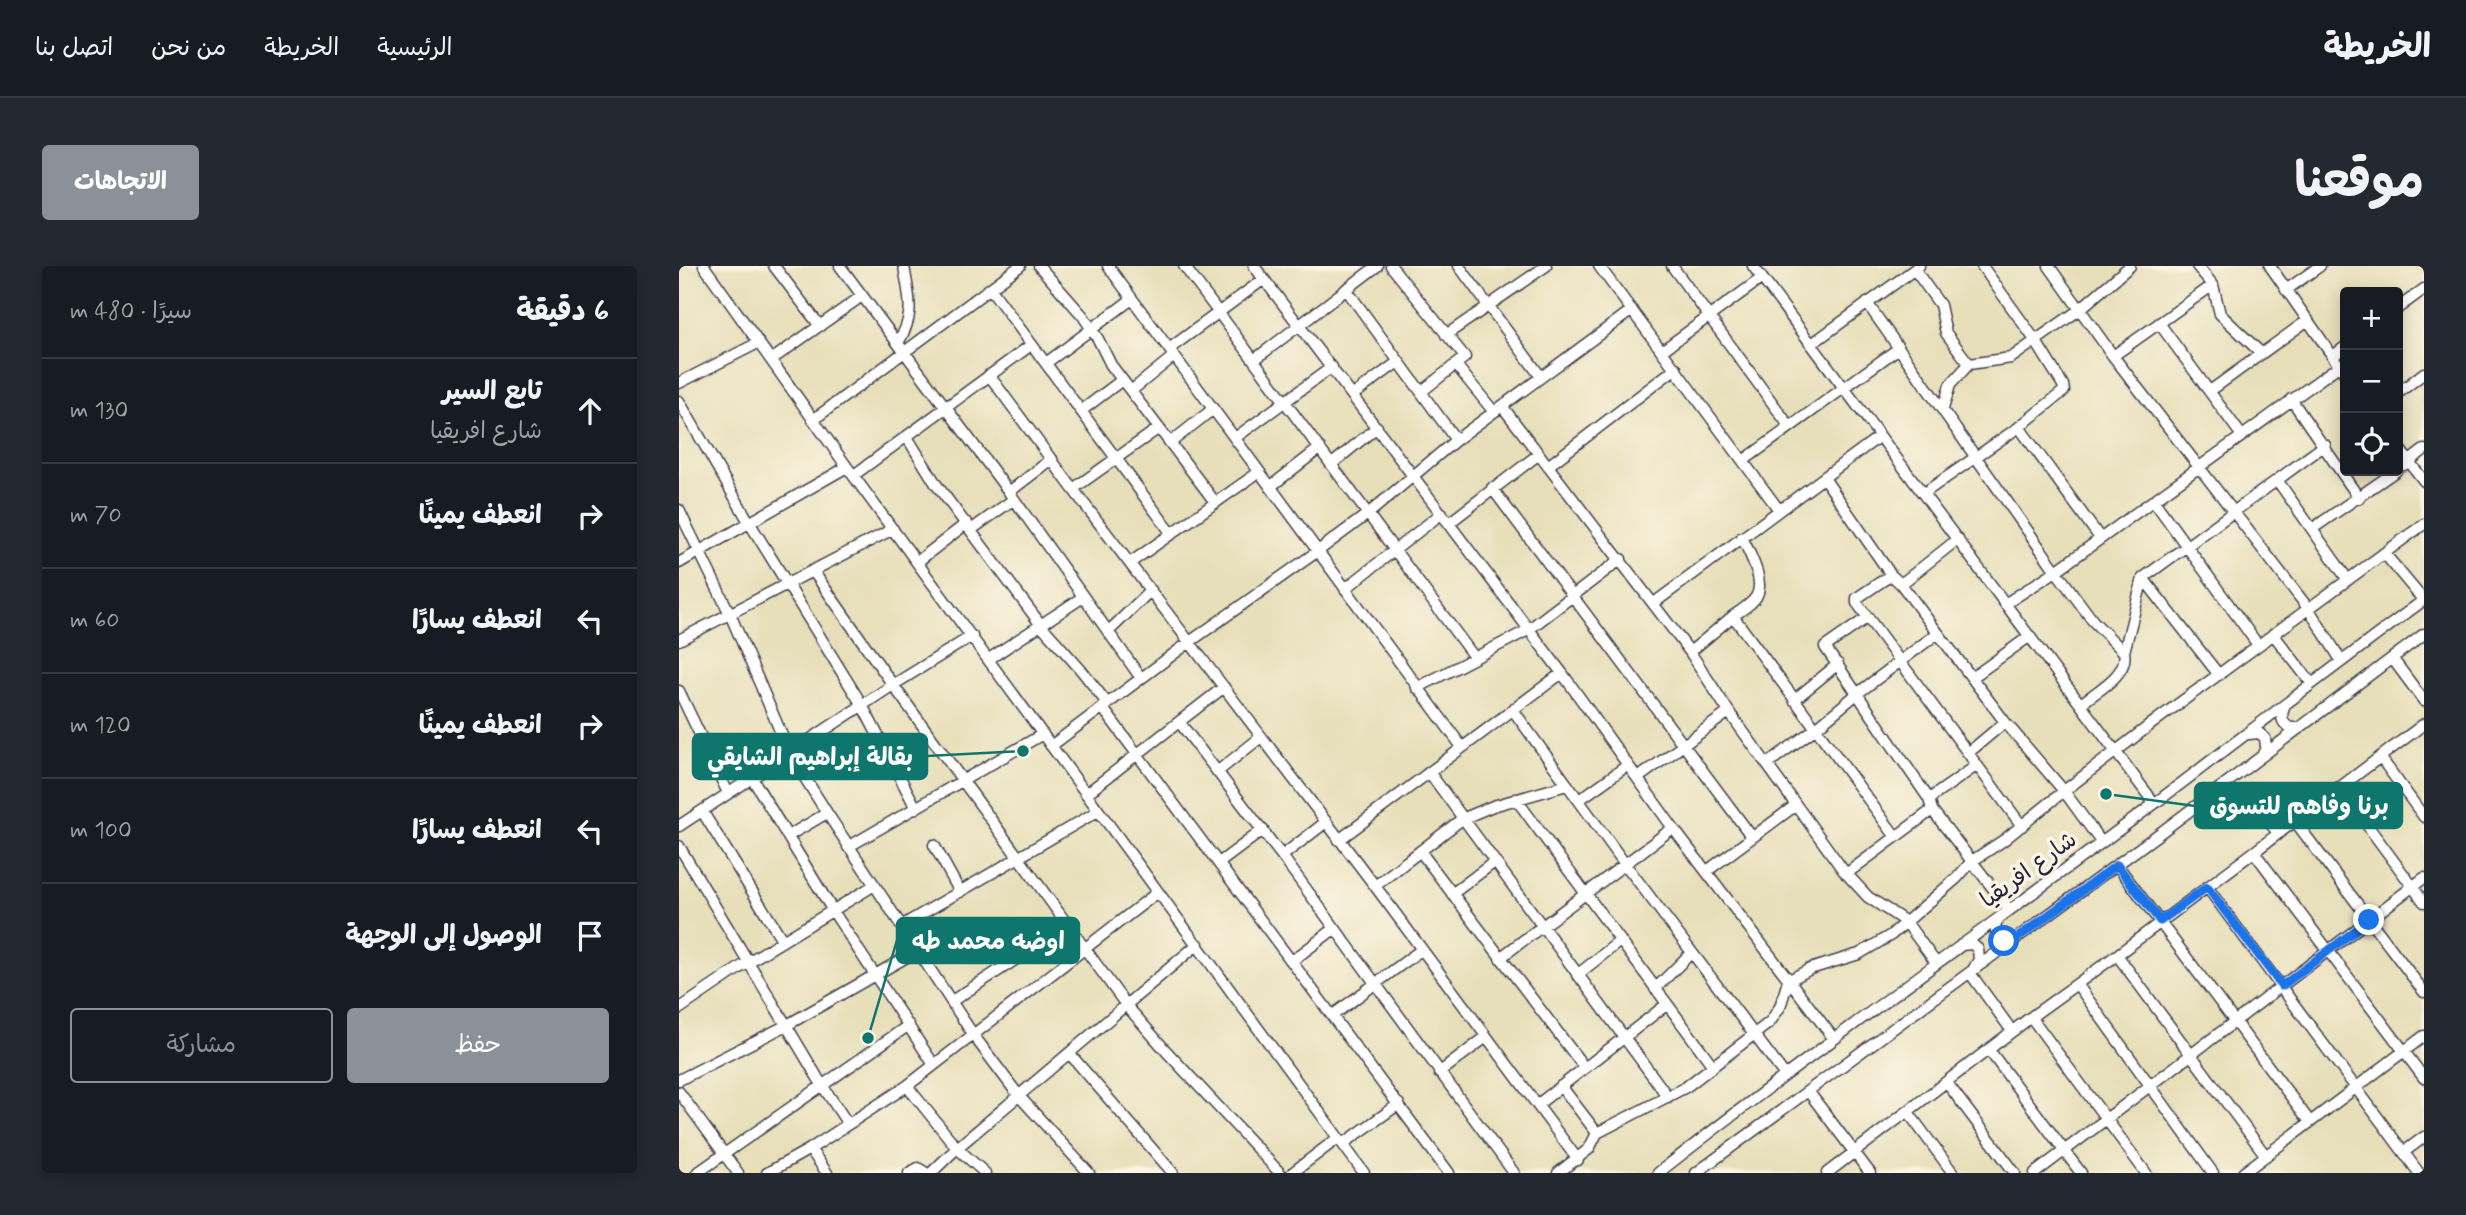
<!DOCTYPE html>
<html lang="ar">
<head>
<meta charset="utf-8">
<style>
	:root { --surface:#171b24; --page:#242831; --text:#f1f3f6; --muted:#9ea1a6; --line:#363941; --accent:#8c9099 }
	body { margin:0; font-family:Mynerve,"Playpen Sans Arabic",sans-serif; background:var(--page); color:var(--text); direction:rtl }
	.controls { position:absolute; right:21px; top:21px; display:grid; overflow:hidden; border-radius:7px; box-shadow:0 4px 18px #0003 }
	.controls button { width:63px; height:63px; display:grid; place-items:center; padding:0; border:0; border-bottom:2px solid var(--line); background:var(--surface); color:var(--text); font:35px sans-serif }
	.stop { position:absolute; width:21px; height:21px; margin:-16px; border:5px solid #1a73e8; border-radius:50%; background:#fff }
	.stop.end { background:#1a73e8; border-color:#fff; box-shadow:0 2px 7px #0008 }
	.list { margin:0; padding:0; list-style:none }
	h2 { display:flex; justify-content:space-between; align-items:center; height:91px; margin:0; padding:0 28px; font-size:30px }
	h2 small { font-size:23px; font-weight:400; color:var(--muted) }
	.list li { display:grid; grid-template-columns:46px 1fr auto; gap:21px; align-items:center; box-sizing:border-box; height:105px; padding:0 28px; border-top:2px solid var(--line) }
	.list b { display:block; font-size:26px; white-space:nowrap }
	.list p { margin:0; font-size:23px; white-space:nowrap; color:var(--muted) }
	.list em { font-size:23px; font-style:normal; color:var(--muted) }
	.actions { display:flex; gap:14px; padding:21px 28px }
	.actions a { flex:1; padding:16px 0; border:2px solid var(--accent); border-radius:7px; text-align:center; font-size:24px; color:var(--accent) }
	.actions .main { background:var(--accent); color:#fff }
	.icon { flex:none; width:38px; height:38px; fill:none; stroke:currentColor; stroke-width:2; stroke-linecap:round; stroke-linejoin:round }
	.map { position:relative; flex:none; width:1745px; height:907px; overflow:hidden; direction:ltr; border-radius:7px }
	header { display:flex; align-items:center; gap:42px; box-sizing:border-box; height:98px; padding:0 35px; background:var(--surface); border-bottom:2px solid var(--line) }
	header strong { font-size:33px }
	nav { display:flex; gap:38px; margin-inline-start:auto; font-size:24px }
	.intro { display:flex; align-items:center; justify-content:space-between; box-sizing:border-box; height:168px; padding:0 42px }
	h1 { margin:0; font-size:49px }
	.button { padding:18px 32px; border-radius:7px; background:var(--accent); color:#fff; font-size:24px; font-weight:700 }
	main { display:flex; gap:42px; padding:0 42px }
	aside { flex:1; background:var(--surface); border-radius:7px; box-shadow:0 4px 18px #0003 }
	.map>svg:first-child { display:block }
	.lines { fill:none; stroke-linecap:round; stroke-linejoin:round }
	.minor-casing { stroke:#403e4e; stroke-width:13 }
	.minor { stroke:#fff; stroke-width:10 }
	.route { stroke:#1a73e8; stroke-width:9 }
	.labels { text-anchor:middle; stroke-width:7; stroke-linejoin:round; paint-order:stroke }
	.street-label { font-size:23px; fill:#22223b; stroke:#fcf5e5 }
	.leader { fill:none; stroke:#0f766e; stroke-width:2.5 }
	.callout-dot { fill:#0f766e; stroke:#fcf5e5; stroke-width:2.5 }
	.callout { fill:#0f766e; stroke:#0f766e; stroke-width:2.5 }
	.callout-label { font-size:24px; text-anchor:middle; font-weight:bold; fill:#fff }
</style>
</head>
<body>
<header>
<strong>الخريطة</strong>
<nav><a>الرئيسية</a><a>الخريطة</a><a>من نحن</a><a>اتصل بنا</a></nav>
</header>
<div class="intro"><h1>موقعنا</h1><a class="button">الاتجاهات</a></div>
<main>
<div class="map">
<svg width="1745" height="907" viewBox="0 0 1745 907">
	<rect width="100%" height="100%" fill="#fcf5e5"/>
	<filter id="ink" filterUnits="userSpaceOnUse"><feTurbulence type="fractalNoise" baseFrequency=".0143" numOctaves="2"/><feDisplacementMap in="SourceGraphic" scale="14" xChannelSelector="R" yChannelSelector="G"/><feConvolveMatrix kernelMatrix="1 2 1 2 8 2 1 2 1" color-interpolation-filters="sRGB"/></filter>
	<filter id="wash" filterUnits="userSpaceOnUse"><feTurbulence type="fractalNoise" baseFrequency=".00686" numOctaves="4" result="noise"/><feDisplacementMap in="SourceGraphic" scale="28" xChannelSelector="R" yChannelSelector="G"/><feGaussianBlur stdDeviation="1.57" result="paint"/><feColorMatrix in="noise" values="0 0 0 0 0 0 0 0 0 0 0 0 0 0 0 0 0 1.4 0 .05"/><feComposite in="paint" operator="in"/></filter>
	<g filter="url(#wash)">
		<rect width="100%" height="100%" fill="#e7dfb9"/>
	</g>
	<g filter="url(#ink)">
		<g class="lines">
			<defs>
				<path id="minor" d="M25,0L168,201L685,907
					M95,0L141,60
					M161,0L330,226L462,412
					M360,0L404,50L419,73L432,99L536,236
					M429,0L783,481
					M505,0L795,391
					M575,0L883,407L994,562L1155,773
					M712,0L786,91L742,126
					M780,0L862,111
					M920,0L1100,244
					M993,0L1111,161
					M1074,0L1475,537
					M1370,0L1434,90L1629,342L1662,394
					M1518,0L1534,19L1541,48L1582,87
					M1591,0L1666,108
					M1236,4L1261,39L1267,67L1290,98
					M311,22L493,268
					M667,23L777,174
					M1607,24L1641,0
					M1188,37L1377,305L1414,355L1445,386C1450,409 1417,425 1402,438
					M1719,42L1745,23
					M1480,57L1563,170
					M767,69L867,0
					M219,77C237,47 230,33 225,0
					M1134,77L1240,0
					M490,83L585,13
					M984,84L1083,12
					M1434,90L1534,19
					M1654,90L1666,81
					M92,94L183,30
					M575,94L698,0
					M367,97L453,33
					M777,99L815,146
					M310,109L394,223L696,620L899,894
					M0,117L79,77
					M452,125L495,90
					M1531,125L1629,54
					M1719,127L1745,107
					M674,129L719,96
					M1612,133L1680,232
					M0,135L70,256L183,439L237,542
					M823,140L1011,386L1050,446L1164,604L1189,631L1227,656L1257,697
					M1264,143L1271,119L1290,98L1332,92L1400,44L1451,0
					M402,145L443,114
					M134,154L341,0
					M1340,161L1421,272
					M228,171L257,218L362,359L402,404L428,437
					M556,172L653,101
					M491,177L534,143
					M1719,181L1745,215
					M1064,195L1220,82
					M653,198L698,161
					M1725,199L1745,184
					M869,200L997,102
					M175,209L352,79
					M1145,212L1212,309L1222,318L1326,456L1385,525L1422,576
					M1598,214L1669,314
					M591,221L641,182
					M813,222L1073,571
					M394,223L480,162
					M330,226L373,193
					M1245,227L1340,161L1385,125L1384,119L1356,74L1303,0
					M1475,235L1579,379
					M0,244L51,348L111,488L148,547L295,770L340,830L410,907
					M770,257L860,188
					M1633,263L1717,205
					M292,264L335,233
					M1063,271C1070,287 1087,315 1077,331C1072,339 1062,344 1054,350L1217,571
					M1705,287L1745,335
					M238,296L288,257
					M0,297L168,201
					M451,297L580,206
					M134,305L214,419L447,739L488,786L601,907
					M1212,309L1178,332V337L1343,560
					M1464,312L1540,409
					M1222,318L1279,273
					M666,323L763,247
					M975,337L1201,170
					M1326,338L1377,305L1661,99
					M1189,351L1146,381L1250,533
					M429,366L472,324
					M1594,368L1633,418
					M0,374L214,263
					M1011,386L1054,350
					M1445,386L1464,312L1646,179
					M1713,392L1745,435
					M310,393L404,331
					M1294,411L1351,370
					M738,422L849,364L942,293
					M0,425L49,527
					M1115,434L1159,398
					M1606,439C1602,449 1601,456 1611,462H1621
					M423,441L770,907
					M834,444L946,598L1105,808
					M501,457L603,590L835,907
					M1570,468L1580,467L1586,472L1587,481L1584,488
					M372,480L512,375L639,285L690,247L777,174L953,44
					M1289,487L1326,456
					M1701,491L1745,551
					M1088,498L1137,462L1179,427L1259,367
					M538,506L582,471
					M750,506L989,831
					M73,512L154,645L255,799
					M959,512L1050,446
					M1660,521L1745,636
					M407,528L545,421
					M837,533L1034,800
					M900,534L949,499
					M1516,543C1558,539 1571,530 1599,567
					M1253,544L1330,643
					M23,545L104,675
					M1615,554L1745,726
					M0,560L214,419L293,370
					M109,570L148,547
					M660,574L883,407
					M255,579L281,626
					M0,580L143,819L169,858
					M169,581L364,468
					M741,585L905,801
					M1575,586L1745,812
					M603,590L647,556
					M540,597L584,564
					M1438,599L1631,856
					M1028,605L1117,539
					M1167,608L1253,544L1250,533L1297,500
					M696,620L783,553L814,540L888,519
					M1528,621L1740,907
					M773,628L814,597
					M1321,651L1316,658L1318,670L1325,675L1334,674
					M222,660L419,545
					M1282,679L1293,678L1299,683L1300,694L1295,702
					M1438,689L1587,890
					M821,692L994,562
					M613,695L655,663
					M1291,707L1333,765
					M898,709L941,675
					M1398,718L1534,907
					M976,723L1012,687
					M273,735L388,660
					M0,743L69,696L194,620
					M654,749L742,684
					M1352,751L1467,907
					M1310,784L1402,907
					M390,787L494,907
					M760,807L807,771
					M0,814L108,759L240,684
					M1268,817L1336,907
					M228,820L278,882L306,907
					M882,820L918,867
					M1129,825L1191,907
					M0,826L59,907
					M858,839L987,739
					M1229,846L1274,907
					M664,878L720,838
					M131,883L148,907
					M1725,886L1745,871
					M18,907L230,759
					M88,907L131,883L228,820L479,626
					M230,907L239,902L247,907
					M252,907L278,882L519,678
					M613,907L659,872
					M879,907L910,883L918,867L1007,821L1091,756L1101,741L1109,715L1131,703L1180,688L1212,669L1278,612L1293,595L1325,574L1385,525L1483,450L1745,258
					M979,907C1141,780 1309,661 1475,538C1565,470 1654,401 1745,334
					M1017,907L1481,567L1745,368
					M1148,907L1352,751L1438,689L1745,458
					M1356,907L1745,612
					M1564,907L1745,770"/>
			</defs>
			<!-- minor casing -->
			<use href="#minor" class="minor-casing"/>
			<!-- minor -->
			<use href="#minor" class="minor"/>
		</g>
	</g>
	<g class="lines" filter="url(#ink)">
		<!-- route -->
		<path class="route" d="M1325,675L1337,673L1438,599L1481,655L1528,621L1603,720L1690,654"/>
	</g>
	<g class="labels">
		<!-- street labels -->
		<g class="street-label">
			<text transform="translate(1349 603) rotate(-36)" y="8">شارع افريقيا</text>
		</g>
	</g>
	<!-- callouts -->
	<path class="leader" d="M344 485L248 490M1427 528L1516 540M189 772L218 674"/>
	<g class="callout-dot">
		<circle cx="344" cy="485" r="7"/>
		<circle cx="1427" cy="528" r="7"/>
		<circle cx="189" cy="772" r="7"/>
	</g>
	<g class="callout">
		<rect x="14" y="468" width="234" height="45" rx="7"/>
		<rect x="1516" y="517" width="207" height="45" rx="7"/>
		<rect x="218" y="652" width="182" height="45" rx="7"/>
	</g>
	<g class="callout-label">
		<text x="131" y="499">بقالة إبراهيم الشايقي</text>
		<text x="1620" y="548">برنا وفاهم للتسوق</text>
		<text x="309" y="683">اوضه محمد طه</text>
	</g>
</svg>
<div class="controls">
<button>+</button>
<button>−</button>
<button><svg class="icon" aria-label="locate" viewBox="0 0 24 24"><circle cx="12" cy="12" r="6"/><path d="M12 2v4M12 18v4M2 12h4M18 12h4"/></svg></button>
</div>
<div class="stop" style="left:1325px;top:675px"></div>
<div class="stop end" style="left:1690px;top:654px"></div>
</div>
<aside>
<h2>6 دقيقة<small>سيرًا · 480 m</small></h2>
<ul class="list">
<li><svg class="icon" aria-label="ahead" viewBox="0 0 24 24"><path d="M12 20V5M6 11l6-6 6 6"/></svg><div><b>تابع السير</b><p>شارع افريقيا</p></div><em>130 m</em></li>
<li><svg class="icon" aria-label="right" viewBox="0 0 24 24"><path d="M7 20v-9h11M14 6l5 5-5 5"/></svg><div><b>انعطف يمينًا</b></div><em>70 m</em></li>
<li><svg class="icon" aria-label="left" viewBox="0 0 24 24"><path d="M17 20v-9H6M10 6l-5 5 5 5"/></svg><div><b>انعطف يسارًا</b></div><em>60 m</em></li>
<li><svg class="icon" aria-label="right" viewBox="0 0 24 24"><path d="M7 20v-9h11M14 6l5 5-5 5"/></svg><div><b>انعطف يمينًا</b></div><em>120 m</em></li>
<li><svg class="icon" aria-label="left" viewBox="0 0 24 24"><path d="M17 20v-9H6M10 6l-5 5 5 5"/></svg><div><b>انعطف يسارًا</b></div><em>100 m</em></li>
<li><svg class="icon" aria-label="arrive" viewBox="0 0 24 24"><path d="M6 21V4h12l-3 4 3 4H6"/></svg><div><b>الوصول إلى الوجهة</b></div></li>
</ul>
<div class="actions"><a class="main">حفظ</a><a>مشاركة</a></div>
</aside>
</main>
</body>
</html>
